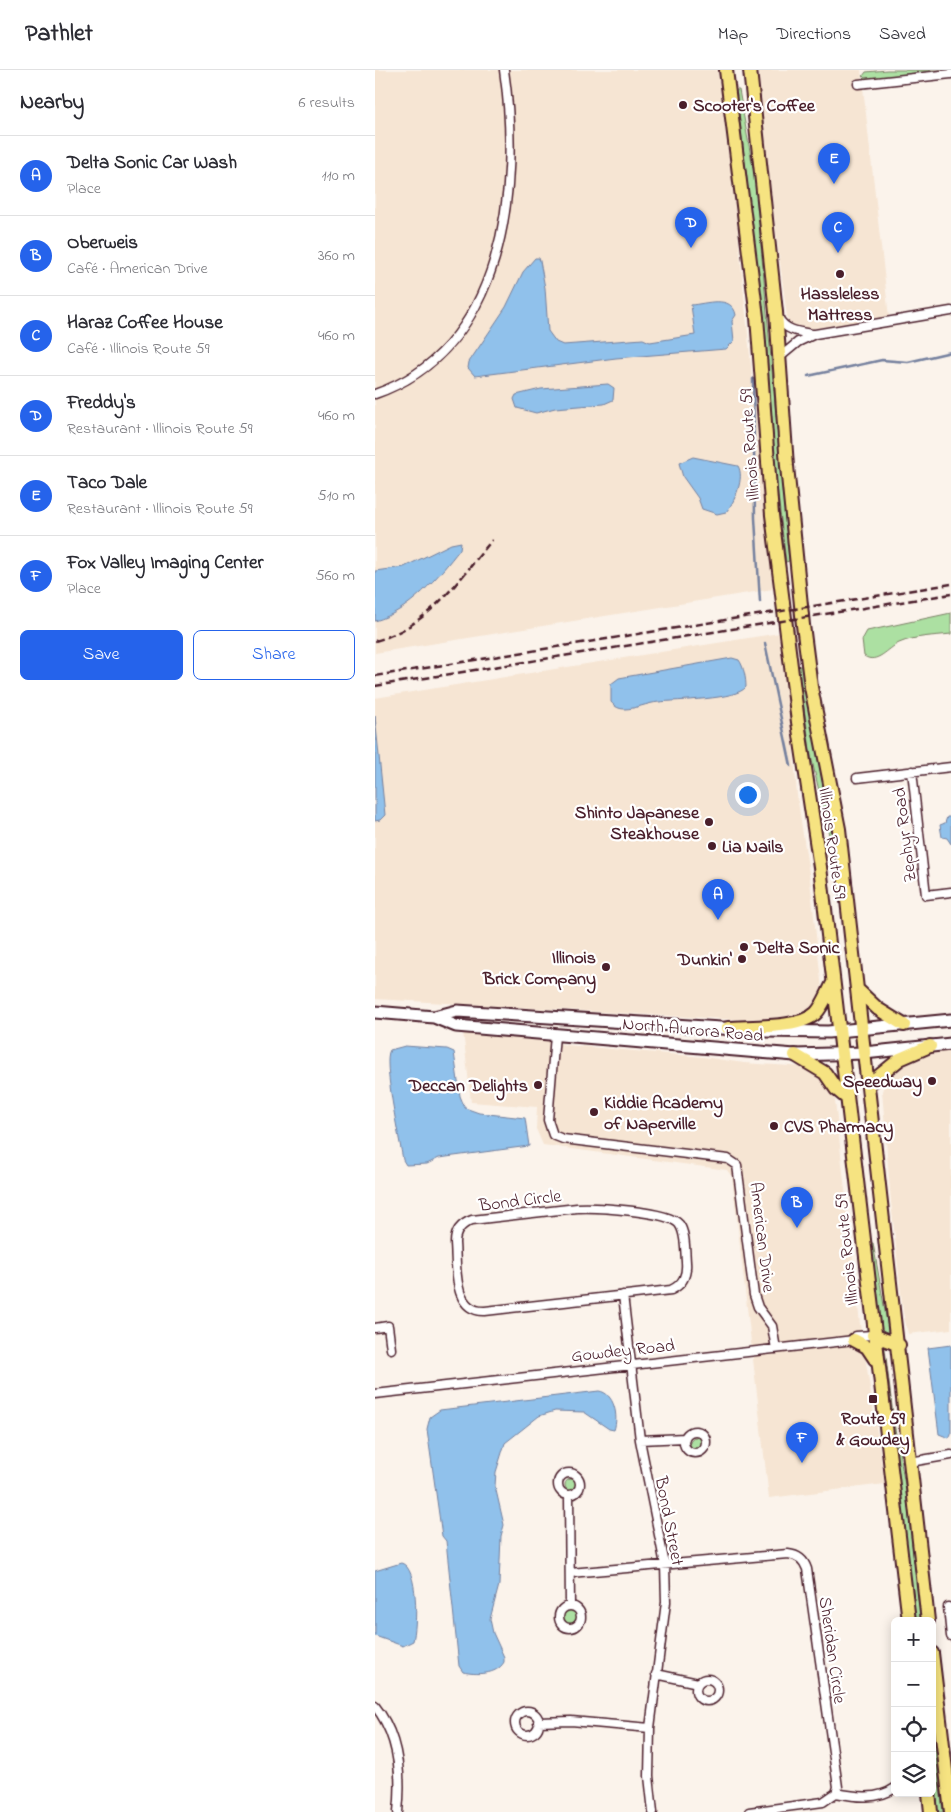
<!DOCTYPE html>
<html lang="en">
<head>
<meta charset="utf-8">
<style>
	:root { --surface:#fff; --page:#f7f7f7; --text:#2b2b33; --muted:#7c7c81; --line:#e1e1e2; --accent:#2563eb }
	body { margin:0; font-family:"Indie Flower",sans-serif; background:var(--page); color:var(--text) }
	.controls { position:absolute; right:15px; bottom:15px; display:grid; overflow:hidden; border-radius:8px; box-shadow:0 2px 12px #0003 }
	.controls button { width:45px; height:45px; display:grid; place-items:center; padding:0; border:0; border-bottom:1px solid var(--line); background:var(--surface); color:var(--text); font:25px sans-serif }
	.you { position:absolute; left:372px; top:724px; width:18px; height:18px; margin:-12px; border:4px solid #fff; border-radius:50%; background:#1a73e8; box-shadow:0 0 0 8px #1a73e833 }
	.badge { display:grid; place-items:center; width:32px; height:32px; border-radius:50%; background:var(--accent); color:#fff; font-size:16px; font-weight:700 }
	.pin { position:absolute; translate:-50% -41px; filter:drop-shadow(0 1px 2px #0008) }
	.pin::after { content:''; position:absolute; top:26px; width:18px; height:15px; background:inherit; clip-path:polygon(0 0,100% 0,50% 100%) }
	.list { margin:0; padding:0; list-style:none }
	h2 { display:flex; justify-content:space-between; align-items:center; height:65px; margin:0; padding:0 20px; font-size:21px }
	h2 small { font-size:16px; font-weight:400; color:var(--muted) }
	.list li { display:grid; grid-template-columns:32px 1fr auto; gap:15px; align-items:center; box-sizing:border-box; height:80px; padding:0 20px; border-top:1px solid var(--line) }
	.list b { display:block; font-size:19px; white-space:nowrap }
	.list p { margin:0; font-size:16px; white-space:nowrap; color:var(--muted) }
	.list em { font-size:16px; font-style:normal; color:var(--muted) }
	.actions { display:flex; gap:10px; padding:15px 20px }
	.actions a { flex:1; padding:11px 0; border:1px solid var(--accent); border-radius:8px; text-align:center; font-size:18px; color:var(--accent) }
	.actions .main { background:var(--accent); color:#fff }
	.icon { flex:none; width:28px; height:28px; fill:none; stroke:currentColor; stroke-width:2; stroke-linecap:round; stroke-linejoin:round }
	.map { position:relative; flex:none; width:576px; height:1742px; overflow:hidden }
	header { display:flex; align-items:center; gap:30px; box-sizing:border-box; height:70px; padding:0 25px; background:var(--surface); border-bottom:1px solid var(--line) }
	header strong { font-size:24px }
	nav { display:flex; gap:28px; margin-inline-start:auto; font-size:18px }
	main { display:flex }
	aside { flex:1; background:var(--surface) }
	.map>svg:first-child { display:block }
	.built { fill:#f6e5d3 }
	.green { fill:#ace0a2; stroke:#7b8066 }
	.water { fill:#90c1eb; stroke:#74809e }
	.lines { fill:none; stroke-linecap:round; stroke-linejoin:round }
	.stream { stroke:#74809e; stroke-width:2.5 }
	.minor-casing { stroke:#4a1f2b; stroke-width:11 }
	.secondary-casing { stroke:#4a1f2b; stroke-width:15 }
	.primary-casing { stroke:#4a1f2b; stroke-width:16 }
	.minor { stroke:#fff; stroke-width:8 }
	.secondary { stroke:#fff; stroke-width:11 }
	.primary { stroke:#f6e381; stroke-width:12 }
	.rail { stroke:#4a1f2b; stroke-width:2.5; stroke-dasharray:8 4; stroke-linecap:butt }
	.poi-dot { fill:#4a1f2b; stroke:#fff; stroke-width:2 }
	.labels { text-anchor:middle; stroke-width:4.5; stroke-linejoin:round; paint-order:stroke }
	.poi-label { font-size:18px; font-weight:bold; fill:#4a1f2b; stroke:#fff; text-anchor:start }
	.street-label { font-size:18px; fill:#4a1f2b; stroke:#fff }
</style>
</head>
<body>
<header>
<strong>Pathlet</strong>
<nav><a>Map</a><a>Directions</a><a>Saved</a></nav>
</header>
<main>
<aside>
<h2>Nearby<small>6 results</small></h2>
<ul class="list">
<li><span class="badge">A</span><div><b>Delta Sonic Car Wash</b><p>Place</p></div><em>110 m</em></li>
<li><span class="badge">B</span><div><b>Oberweis</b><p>Café · American Drive</p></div><em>360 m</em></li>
<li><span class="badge">C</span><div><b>Haraz Coffee House</b><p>Café · Illinois Route 59</p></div><em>460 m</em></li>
<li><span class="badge">D</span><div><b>Freddy's</b><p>Restaurant · Illinois Route 59</p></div><em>460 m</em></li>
<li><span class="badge">E</span><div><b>Taco Dale</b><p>Restaurant · Illinois Route 59</p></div><em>510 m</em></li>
<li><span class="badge">F</span><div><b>Fox Valley Imaging Center</b><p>Place</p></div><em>560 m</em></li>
</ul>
<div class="actions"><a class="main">Save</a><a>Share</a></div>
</aside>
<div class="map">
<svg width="576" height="1742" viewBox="0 0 576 1742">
	<rect width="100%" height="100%" fill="#fbf3eb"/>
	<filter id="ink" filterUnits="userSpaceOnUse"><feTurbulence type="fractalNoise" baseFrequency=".02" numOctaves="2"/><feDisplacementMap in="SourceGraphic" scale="10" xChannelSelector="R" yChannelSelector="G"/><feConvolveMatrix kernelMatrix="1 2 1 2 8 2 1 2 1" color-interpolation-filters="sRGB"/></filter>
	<g filter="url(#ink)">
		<!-- built -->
		<path class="built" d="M0,0H343L356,93L398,519L0,583Z
			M380,0H486L514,247L414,262Z
			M405,563L416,651L422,725L435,810L447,920L443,935L437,941L416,950L384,951L0,929V628Z
			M88,961L165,969L191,975L328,987L369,993L431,997L445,1003L459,1024L460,1031L485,1254L510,1414L394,1428L357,1107L352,1100L168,1075L161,1059L162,1037L96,1032Z
			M576,981V1259L533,1264L528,1242L516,1132L507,1021L514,1001L545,985Z"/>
		<!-- green -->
		<path class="green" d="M512,0H566L492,10L488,6L491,2Z
			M361,20H364L380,109L414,491L411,492L401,408L391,268Z
			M576,543V564C559,566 540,566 524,573C513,578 502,595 489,586L487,570L492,561Z
			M423,596H426L458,769H455L436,686Z
			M495,1173H498L514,1264L506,1259Z
			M507,1275L510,1279L519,1353L531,1421L546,1551H541Z
			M315 1373a6 6 0 1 1 12 0a6 6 0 1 1-12 0Z
			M190 1415a6 6 0 1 1 12 0a6 6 0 1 1-12 0Z
			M188 1547a7 7 0 1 1 14 0a7 7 0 1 1-14 0Z
			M557,1651L568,1742H563L557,1690Z"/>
		<!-- water -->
		<path class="water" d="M160,188H164L165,191L170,218L173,261L181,272L188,275L268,269L275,272L320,265L316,235C330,234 357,224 361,245L357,251L359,271L351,279L241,288L100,306L93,298L94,292L131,237L148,202Z
			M233,314L239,318L238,330L229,334L180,338L161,343L142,338L139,329L141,325L166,319Z
			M318,387L363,396C370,407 360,432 351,442L342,444L327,439L323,428L308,407L304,393Z
			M86,472L85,479C63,507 35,541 0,551V501L29,497L76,474Z
			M357,588L364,590C369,597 371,609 371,617C362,630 301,630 284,632C272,633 260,639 250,639C244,639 240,637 236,632V614L244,608Z
			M0,646L10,745L5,750L0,751Z
			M572,747H576V774L572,768L567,767L565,755L570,753Z
			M30,976L72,979L79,982L85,1026L90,1038L104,1043L150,1048L154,1076L64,1088L52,1094L31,1095L28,1090C25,1071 7,991 15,980Z
			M576,1275V1364L574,1368L564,1364L553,1278Z
			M224,1321C239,1323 244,1346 239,1360L234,1359L209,1342L180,1341L164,1346L130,1373L121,1402L120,1416L129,1455L126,1466L124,1515L115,1549L118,1563L129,1587V1592C122,1605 101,1605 88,1602L84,1596L71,1471L67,1466L52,1359L55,1347L65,1340Z
			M26,1493C44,1497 42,1556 38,1571L28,1576L0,1566V1501Z"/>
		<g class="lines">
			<!-- stream -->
			<path class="stream" d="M433,306L507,290L533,292L576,282
				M378,309L380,448L385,532
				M390,573L416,696"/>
			<defs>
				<path id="minor" d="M483,14L576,4
					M403,247C410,261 424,262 438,264
					M405,287L423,272L440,264L576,241
					M0,324C130,279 146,117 129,0
					M537,701L551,825L576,822
					M482,708L576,697
					M180,965L173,1050L178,1065L188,1069L353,1089L362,1095L379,1225L383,1237L397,1256L401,1279
					M202,1138C220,1137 293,1141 304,1154C311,1163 310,1181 311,1192C312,1204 309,1214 296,1220L110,1241C77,1242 82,1196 80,1173C80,1161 86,1154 97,1150Z
					M248,1225L265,1370L290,1495L291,1532L275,1658L274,1706L278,1742
					M0,1258L13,1256L16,1279
					M0,1324L479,1270L481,1266L498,1265
					M309 1372a11 11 0 1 1 22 0a11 11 0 1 1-22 0Z
					M265,1370L310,1368
					M535,1392L576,1385
					M183 1414a11 11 0 1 1 22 0a11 11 0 1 1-22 0Z
					M194,1425L195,1536
					M195,1503L413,1484C423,1485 429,1490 432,1499L463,1717L461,1723L448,1732L374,1742
					M184 1547a11 11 0 1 1 22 0a11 11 0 1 1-22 0Z
					M573,1537L576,1566
					M281,1604L323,1613
					M321 1620a11 11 0 1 1 22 0a11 11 0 1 1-22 0Z
					M0,1636C24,1666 27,1705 23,1742
					M140 1653a12 12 0 1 1 24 0a12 12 0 1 1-24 0Z
					M163,1652L196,1651L275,1658
					M461,1723C481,1727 503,1730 520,1718"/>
				<path id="secondary" d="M0,942L59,947L81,956L420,985L489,983L576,974
					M59,947L82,941L361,959
					M390,961L453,962L576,950"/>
				<path id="primary" d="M351,0L382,247L397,445L423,652L445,797L534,1551
					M375,0L401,242L412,396L428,555L436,617L464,759L553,1551
					M484,921L503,939L529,955
					M353,958C375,956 425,959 441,943C448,936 453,922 458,913
					M420,985L450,1003L461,1019L472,1028
					M494,1014L525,989L555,976
					M498,1265L524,1275
					M479,1270L492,1277L500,1289
					M557,1583L576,1742
					M554,1723L556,1742"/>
			</defs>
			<!-- minor casing -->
			<use href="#minor" class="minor-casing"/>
			<!-- secondary casing -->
			<use href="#secondary" class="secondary-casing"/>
			<!-- primary casing -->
			<use href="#primary" class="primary-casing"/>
			<!-- minor -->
			<use href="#minor" class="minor"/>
			<!-- secondary -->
			<use href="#secondary" class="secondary"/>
			<!-- primary -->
			<use href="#primary" class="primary"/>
			<!-- rail -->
			<path class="rail" d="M0,571C54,556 83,511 117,470
				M0,606L576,514
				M0,616L576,524"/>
		</g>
	</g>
	<!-- markers -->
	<g class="poi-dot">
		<circle cx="308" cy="35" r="5"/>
		<circle cx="465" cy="204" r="5"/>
		<circle cx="334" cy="752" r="5"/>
		<circle cx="337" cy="776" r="5"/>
		<circle cx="369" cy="877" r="5"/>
		<circle cx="367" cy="889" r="5"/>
		<circle cx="231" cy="897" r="5"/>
		<circle cx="557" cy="1011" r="5"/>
		<circle cx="163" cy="1015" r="5"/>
		<circle cx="219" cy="1042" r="5"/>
		<circle cx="399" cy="1056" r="5"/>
		<rect x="493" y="1324" width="10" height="10" rx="2.5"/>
	</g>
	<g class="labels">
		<!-- poi labels -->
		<g class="poi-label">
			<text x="318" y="41">Scooter's Coffee</text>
			<text x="465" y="229" text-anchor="middle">Hassleless<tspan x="465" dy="21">Mattress</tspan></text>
			<text x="324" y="748" text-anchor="end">Shinto Japanese<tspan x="324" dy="21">Steakhouse</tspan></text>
			<text x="347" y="782">Lia Nails</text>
			<text x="379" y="883">Delta Sonic</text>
			<text x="221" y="893" text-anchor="end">Illinois<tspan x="221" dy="21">Brick Company</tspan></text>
			<text x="357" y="895" text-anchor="end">Dunkin'</text>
			<text x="547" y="1017" text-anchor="end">Speedway</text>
			<text x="153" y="1021" text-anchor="end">Deccan Delights</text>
			<text x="229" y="1038">Kiddie Academy<tspan x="229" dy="21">of Naperville</tspan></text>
			<text x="409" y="1062">CVS Pharmacy</text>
			<text x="498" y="1354" text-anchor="middle">Route 59<tspan x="498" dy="21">&amp; Gowdey</tspan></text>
		</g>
		<!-- street labels -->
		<g class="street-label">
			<text transform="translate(374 375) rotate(-94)" y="6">Illinois Route 59</text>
			<text transform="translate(529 765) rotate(-97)" y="6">Zephyr Road</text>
			<text transform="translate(458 773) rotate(82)" y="6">Illinois Route 59</text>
			<text transform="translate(318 959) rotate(5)" y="6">North Aurora Road</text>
			<text transform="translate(145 1130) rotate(-7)" y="6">Bond Circle</text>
			<text transform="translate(388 1167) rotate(83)" y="6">American Drive</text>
			<text transform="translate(471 1180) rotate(-96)" y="6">Illinois Route 59</text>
			<text transform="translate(248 1280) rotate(-6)" y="6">Gowdey Road</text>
			<text transform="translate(295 1451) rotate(79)" y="6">Bond Street</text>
			<text transform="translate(458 1580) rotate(82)" y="6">Sheridan Circle</text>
		</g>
	</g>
</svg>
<div class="controls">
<button>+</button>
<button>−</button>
<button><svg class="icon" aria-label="locate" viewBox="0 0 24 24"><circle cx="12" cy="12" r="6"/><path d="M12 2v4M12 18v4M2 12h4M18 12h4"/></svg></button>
<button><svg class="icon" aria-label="layers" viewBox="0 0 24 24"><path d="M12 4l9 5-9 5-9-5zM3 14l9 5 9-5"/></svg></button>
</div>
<div class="you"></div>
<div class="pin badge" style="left:343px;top:850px">A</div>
<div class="pin badge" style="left:422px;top:1158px">B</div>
<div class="pin badge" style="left:463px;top:183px">C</div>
<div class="pin badge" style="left:316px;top:178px">D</div>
<div class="pin badge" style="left:459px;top:114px">E</div>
<div class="pin badge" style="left:427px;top:1393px">F</div>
</div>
</main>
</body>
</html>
